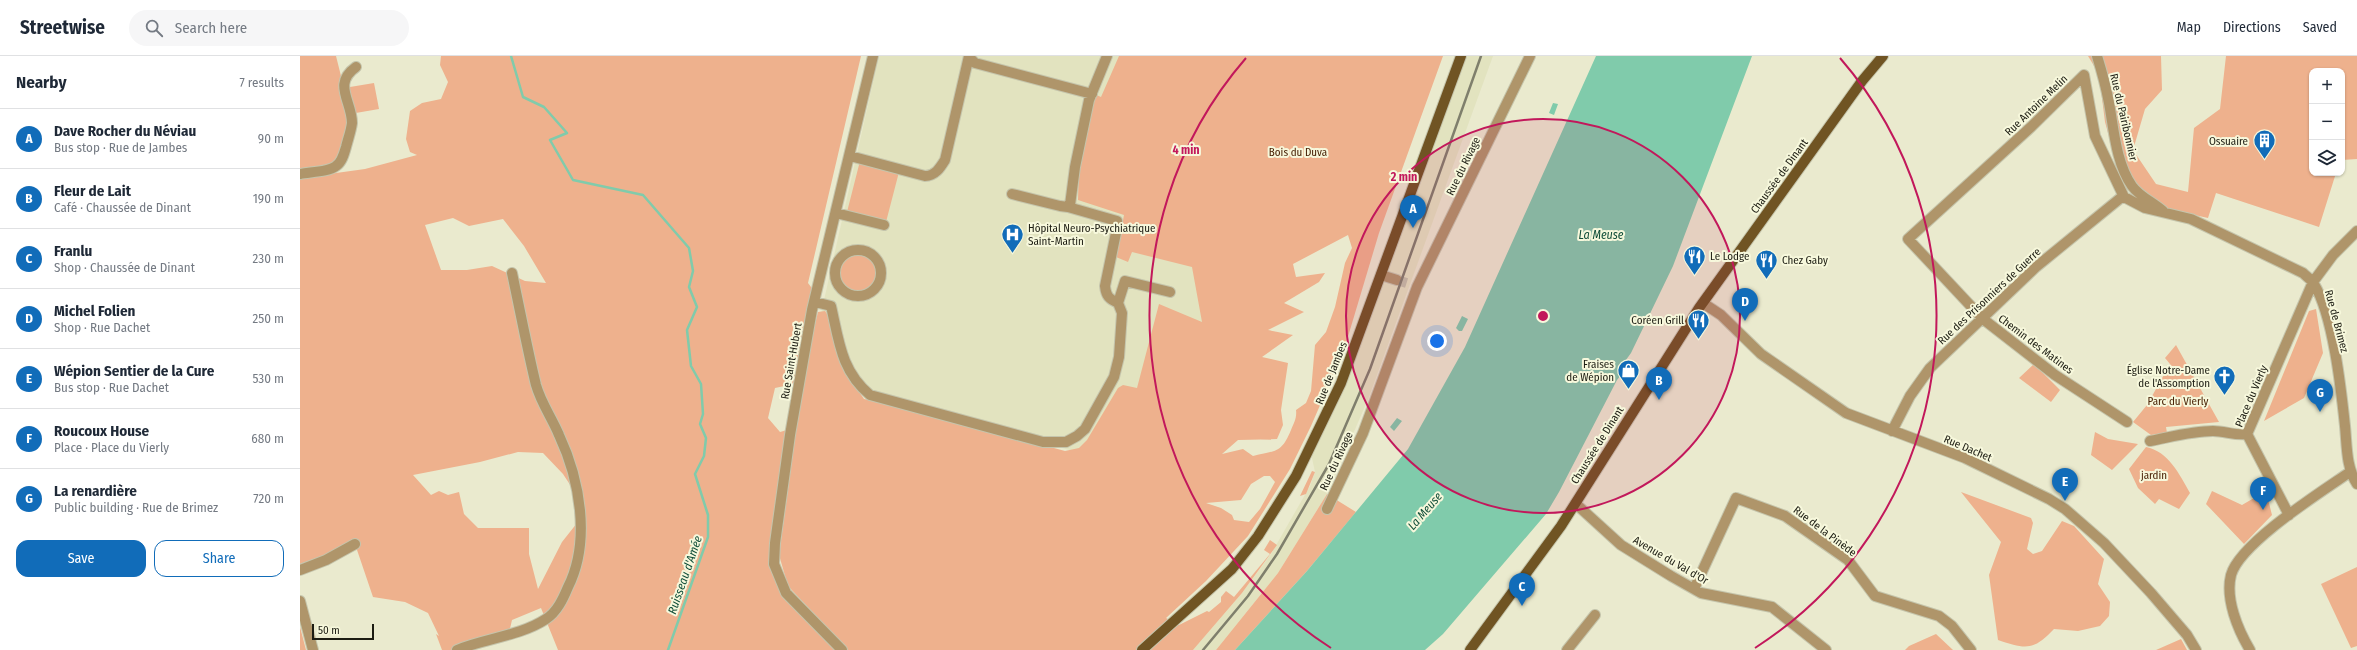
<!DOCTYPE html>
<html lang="en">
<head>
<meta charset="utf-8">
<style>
	:root { --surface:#fff; --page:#f6f6f7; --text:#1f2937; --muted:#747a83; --line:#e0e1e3; --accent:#116cb9 }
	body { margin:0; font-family:"Fira Sans Condensed",sans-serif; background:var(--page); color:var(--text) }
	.controls { position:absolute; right:12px; top:12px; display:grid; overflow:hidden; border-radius:8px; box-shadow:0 1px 3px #0004 }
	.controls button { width:36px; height:36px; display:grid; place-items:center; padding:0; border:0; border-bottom:1px solid var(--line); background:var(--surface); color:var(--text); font:20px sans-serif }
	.scale { position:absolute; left:12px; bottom:10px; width:62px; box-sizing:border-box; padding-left:4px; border:2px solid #1c1c12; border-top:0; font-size:11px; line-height:14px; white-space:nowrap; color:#1c1c12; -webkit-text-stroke:3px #f7f8dc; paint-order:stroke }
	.you { position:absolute; left:1137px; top:285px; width:14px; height:14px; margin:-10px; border:3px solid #fff; border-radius:50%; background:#1a73e8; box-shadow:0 0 0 6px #1a73e833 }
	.badge { display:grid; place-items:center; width:26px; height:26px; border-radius:50%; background:var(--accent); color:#fff; font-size:13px; font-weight:700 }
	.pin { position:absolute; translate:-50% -33px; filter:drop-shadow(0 1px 2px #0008) }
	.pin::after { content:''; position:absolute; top:21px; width:14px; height:12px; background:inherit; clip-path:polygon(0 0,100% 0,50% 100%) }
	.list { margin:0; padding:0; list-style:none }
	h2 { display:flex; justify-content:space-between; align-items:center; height:52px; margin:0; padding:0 16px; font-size:17px }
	h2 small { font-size:13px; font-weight:400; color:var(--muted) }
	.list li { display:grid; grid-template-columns:26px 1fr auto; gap:12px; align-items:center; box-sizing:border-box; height:60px; padding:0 16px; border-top:1px solid var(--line) }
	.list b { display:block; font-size:15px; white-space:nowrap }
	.list p { margin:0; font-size:13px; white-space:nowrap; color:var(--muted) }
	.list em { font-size:13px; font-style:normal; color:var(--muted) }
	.actions { display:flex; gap:8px; padding:12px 16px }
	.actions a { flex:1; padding:9px 0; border:1px solid var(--accent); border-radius:12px; text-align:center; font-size:14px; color:var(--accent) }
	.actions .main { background:var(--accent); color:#fff }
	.icon { flex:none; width:22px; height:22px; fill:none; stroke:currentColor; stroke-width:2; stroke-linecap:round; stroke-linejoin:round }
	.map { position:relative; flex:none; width:2057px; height:594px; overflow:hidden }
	header { display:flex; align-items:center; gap:24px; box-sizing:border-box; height:56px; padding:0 20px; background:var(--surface); border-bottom:1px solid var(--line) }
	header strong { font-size:19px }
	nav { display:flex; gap:22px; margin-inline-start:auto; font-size:14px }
	.search { width:280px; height:36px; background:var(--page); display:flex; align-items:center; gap:10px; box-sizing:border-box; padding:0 14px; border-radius:22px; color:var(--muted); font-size:15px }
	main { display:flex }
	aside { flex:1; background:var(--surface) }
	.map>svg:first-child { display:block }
	.built { fill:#e2e3bf }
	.green { fill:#eeb18d; fill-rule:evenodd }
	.water { fill:#80cbab }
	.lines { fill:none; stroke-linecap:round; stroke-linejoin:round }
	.stream { stroke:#80cbab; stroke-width:2.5 }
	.minor-tunnel { stroke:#c1c1a8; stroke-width:10; stroke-dasharray:10 5; stroke-linecap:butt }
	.minor-casing { stroke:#c5c5ac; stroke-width:12 }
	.major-casing { stroke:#c5c5ac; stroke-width:12 }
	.minor { stroke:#af956a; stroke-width:10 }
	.major { stroke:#705423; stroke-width:10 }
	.rail { stroke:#7f7f6c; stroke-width:2.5 }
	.ring { fill:none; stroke:#c2185b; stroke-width:2 }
	.labels { text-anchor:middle; stroke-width:4; stroke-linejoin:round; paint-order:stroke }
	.street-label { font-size:11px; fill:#1c1c12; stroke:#f7f8dc }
	.poi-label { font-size:11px; fill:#1c1c12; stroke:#f7f8dc; text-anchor:end }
	.park-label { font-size:11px; fill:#492206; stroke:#f7f8dc }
	.water-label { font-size:12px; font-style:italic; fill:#0f4d38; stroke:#f7f8dc }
	.centre { fill:#c2185b; stroke:#f7f8dc; stroke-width:2 }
	.ring-label { font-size:12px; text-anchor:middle; font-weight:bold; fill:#c2185b; stroke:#f7f8dc; stroke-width:4; stroke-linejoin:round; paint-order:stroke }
</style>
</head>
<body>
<header>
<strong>Streetwise</strong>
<div class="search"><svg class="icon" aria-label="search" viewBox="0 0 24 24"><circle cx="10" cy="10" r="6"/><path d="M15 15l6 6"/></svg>Search here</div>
<nav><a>Map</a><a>Directions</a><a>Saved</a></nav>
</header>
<main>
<aside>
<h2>Nearby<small>7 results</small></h2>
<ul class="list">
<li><span class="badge">A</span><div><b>Dave Rocher du Néviau</b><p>Bus stop · Rue de Jambes</p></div><em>90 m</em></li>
<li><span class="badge">B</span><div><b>Fleur de Lait</b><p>Café · Chaussée de Dinant</p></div><em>190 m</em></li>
<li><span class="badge">C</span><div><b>Franlu</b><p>Shop · Chaussée de Dinant</p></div><em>230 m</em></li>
<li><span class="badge">D</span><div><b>Michel Folien</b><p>Shop · Rue Dachet</p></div><em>250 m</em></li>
<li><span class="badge">E</span><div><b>Wépion Sentier de la Cure</b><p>Bus stop · Rue Dachet</p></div><em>530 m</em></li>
<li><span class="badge">F</span><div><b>Roucoux House</b><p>Place · Place du Vierly</p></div><em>680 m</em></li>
<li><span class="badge">G</span><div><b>La renardière</b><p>Public building · Rue de Brimez</p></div><em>720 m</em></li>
</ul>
<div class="actions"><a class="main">Save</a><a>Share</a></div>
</aside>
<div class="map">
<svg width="2057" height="594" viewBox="0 0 2057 594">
	<rect width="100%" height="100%" fill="#eaeace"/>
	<!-- built -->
	<path class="built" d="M579,0H915L902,266L811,405L506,324Z
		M1161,0H1193L1069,341L1027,438L978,517L916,594H893L942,537L971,498L1010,430L1015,416L1010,393L1025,364Z"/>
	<!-- green -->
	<path class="green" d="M0,0H36L44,32L74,27L79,53L50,58L40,105L0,118Z
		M141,0H561L508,227L514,235L494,328L475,332L468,362L480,376L487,374L474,521L538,594H258L241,552L212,564L209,577L157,594H142L136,578L139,580L128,557L105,546L73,541L55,488L0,508V122L65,113L117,99L110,96L106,83L110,55L122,47L141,43L148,26L140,9ZM153,162L169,170L203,163L224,190L246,227L225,225L192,210L167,214H141L125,169ZM218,396L243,397L263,418L280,444L281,462L262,486L238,533L229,498V472H178L164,458L159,436L148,439L139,435L131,439L113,419L180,406Z
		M819,0H1143L1079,177L1044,294L1011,370L990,413L948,480L906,525L866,562L879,569L907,555L909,556L921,546V541L926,535L934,541L970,498L964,494L970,484L977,489L942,537L893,594H548L488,530L479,499L505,308L518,256L525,255L529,261L547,318L564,343L592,348L765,395L779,392L787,384L818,332L823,329L837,332L859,248L902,266L892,211L832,196L828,206L816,201L824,159L778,144L779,109L794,38L801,41ZM1048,179L1052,192L1045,207L1035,251L1026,276L1015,289L1011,335L1006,347L996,354C997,362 994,367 991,374C981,398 976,394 953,400L943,393L922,398L938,384L977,383L983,369L981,354L988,307L962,301L993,279L968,274L1004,256L984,247L1019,226L1025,217L996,221L993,208ZM964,420H970L975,426L960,453L949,466L934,464L932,459L921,452L906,447L941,444L951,428Z
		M1788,0H1861L1862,34L1845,53L1833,94L1856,128L1888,136L1894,72L1920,53L1926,0H2057V103L2042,104V15H2012V117H2036L2019,171L1916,137L1908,162L1837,146L1813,95L1805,66L1799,18Z
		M560,105L599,116L586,166L547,156Z
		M540 217a19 19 0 1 1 38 0a19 19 0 1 1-38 0Z
		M2016,253L2023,297L2004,342L1964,365L2009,255Z
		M1876,289L1919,366L1866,371L1867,377L1851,379L1833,366L1847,349L1870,308L1865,302Z
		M1734,308L1760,334L1751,346L1719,322Z
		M1795,376L1808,383L1838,388L1812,414L1791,399Z
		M1846,391C1868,395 1880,419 1890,437L1879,453L1859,443L1855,448L1838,432L1829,413Z
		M1012,415L1015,416L1006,438L1000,440Z
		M1912,435L1942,449L1966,435L1972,459L1944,488L1906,448Z
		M1661,436L1731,462L1733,467L1727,493L1733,498L1742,495L1762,465L1774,470L1804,503L1798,528L1810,546L1809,560L1800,570L1778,575L1754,573C1734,594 1727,594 1698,584L1689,519L1701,486Z
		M1027,438L1056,456L1007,515L935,594H916L978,517Z
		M2057,511V590L2051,592L2021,528Z
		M0,571L6,594H0Z
		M1636,578L1653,594H1605L1609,590Z
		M1881,583L1887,594H1856Z"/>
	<!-- water -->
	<path class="water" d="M1296,0H1452L1373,210L1331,297L1323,308L1326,313L1317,324L1259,436L1246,458L1143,578L1125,594H935L1007,515L1108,393L1165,291Z
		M1253,47L1258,48L1254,59L1249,57Z
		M1162,260L1168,263L1162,275H1159L1156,272Z
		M1097,362L1102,365L1094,375L1090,371Z"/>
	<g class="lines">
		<!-- stream -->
		<path class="stream" d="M211,0L223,41L244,51L267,77L250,84L273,124L343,139L389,192L393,215L389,231L397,251L387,274L391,310L401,328L403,358L400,368L406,382L404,400L395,418L408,459V481L368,594"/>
		<!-- minor-tunnel -->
		<path class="minor-tunnel" d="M1097,224L1110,228"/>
		<defs>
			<path id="minor" d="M1797,0C1802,16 1806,31 1809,47C1814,74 1816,107 1832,130C1840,141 1853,146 1863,155
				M669,1L675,7L792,38
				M550,100L625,120C635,120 640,112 645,104L669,0
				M0,118C10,116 29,116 36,110C42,106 44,98 46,91C48,83 51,75 52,67C52,45 32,28 56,11
				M712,138L760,150L768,151L770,149L775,111L789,44L807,0
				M536,157L584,169
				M535 217a23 23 0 1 1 46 0a23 23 0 1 1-46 0Z
				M1081,219L1097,224
				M515,246L531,250C539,285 541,315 570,339L743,386H766L777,380L785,373L814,321L819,301L822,257L818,247C809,243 806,240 805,230L817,172V165L768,151
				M818,247L825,225L870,236
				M1403,247L1421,259L1461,298L1546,357L1665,402L1749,443L1765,453L1804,487L1851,537L1887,579L1896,594
				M1827,366L1755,319L1683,263L1608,183L1731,71L1784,19L1795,80L1824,141L1845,152L1891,163L2003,217C2007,221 2012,224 2014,228C2033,259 2041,332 2045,370C2047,390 2046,411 2057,428
				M1592,375L1610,340L1630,312L1736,211L1823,140
				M1850,385C1871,381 1892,375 1913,375C1925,375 1936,380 1947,378
				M1276,448L1321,489L1371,520L1401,537L1472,551L1526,594
				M1027,453L1063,377L1117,231L1230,0
				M1989,459L1947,378L2013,226L2033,199L2057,175
				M0,514L26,504L55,488
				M1394,533L1436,442L1485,460L1548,504L1575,540L1639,560L1652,570L1671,594
				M0,545L13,594
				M157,594C186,582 220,580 246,563C257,556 263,543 268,531C291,485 280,424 259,379C252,362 241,347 236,329C227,292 220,254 212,217
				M542,594L486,537L474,508L475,487L490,379L512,254L573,0
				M1267,594L1295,559
				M1950,594C1938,574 1925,543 1931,519C1940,487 2021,436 2050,416"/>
			<path id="major" d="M842,594L932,513L958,480L996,420L1041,327L1161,0
				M1170,594L1261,470L1399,252L1562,25L1583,0"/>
		</defs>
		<!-- minor casing -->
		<use href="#minor" class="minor-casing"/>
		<!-- major casing -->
		<use href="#major" class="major-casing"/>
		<!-- minor -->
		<use href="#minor" class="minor"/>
		<!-- major -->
		<use href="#major" class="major"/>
		<!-- rail -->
		<path class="rail" d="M903,594L948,540L977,498L1029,408L1070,313L1181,0"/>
	</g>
	<!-- distance rings -->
	<circle cx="1243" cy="260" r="197" fill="#c2185b" fill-opacity=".12"/>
	<g class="ring">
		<circle cx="1243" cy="260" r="197"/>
		<path d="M1031 592A394 394 0 0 1 946 2M1540 2A394 394 0 0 1 1455 592"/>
	</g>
	<!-- icons -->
	<defs>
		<symbol id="building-pin" viewBox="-11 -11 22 30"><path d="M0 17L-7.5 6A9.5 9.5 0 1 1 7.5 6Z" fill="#116cb9" stroke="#f7f8dc"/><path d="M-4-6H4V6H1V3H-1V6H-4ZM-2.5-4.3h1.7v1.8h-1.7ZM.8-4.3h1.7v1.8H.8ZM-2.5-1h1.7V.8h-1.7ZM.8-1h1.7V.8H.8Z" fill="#fff"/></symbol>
		<symbol id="hospital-pin" viewBox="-11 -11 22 30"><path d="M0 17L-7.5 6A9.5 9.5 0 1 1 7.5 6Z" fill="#116cb9" stroke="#f7f8dc"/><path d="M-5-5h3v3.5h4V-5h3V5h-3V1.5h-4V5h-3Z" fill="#fff"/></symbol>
		<symbol id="restaurant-pin" viewBox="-11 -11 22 30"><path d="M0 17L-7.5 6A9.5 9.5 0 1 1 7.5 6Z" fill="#116cb9" stroke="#f7f8dc"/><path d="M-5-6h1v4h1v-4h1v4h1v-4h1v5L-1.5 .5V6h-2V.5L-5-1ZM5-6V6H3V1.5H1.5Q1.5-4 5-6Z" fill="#fff"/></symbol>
		<symbol id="shop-pin" viewBox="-11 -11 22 30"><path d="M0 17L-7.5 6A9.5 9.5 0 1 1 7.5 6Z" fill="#116cb9" stroke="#f7f8dc"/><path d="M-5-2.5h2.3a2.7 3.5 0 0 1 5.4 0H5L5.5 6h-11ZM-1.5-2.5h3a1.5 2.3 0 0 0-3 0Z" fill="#fff"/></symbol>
		<symbol id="church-pin" viewBox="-11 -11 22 30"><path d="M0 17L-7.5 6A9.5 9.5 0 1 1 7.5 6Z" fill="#116cb9" stroke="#f7f8dc"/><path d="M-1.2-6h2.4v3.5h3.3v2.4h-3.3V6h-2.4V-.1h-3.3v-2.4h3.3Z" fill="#fff"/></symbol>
	</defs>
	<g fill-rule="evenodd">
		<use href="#building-pin" x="1952" y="72" width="25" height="34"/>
		<use href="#hospital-pin" x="700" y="166" width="25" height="34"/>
		<use href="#restaurant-pin" x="1382" y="188" width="25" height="34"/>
		<use href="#restaurant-pin" x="1454" y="192" width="25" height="34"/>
		<use href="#restaurant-pin" x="1386" y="252" width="25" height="34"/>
		<use href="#shop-pin" x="1316" y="302" width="25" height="34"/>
		<use href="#church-pin" x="1912" y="308" width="25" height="34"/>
	</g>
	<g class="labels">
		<!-- street labels -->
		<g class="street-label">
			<text transform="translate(1736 49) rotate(-44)" y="4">Rue Antoine Melin</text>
			<text transform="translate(1824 61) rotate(77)" y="4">Rue du Pairibonnier</text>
			<text transform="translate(1163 110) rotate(-64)" y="4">Rue du Rivage</text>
			<text transform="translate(1479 120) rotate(-54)" y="4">Chaussée de Dinant</text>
			<text transform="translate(1689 240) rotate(-43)" y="4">Rue des Prisonniers de Guerre</text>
			<text transform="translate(2037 265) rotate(75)" y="4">Rue de Brimez</text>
			<text transform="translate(1736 288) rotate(37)" y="4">Chemin des Matines</text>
			<text transform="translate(491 305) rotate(-80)" y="4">Rue Saint-Hubert</text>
			<text transform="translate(1031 317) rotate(-68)" y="4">Rue de Jambes</text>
			<text transform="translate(1951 340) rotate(-67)" y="4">Place du Vierly</text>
			<text transform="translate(1297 389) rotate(-58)" y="4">Chaussée de Dinant</text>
			<text transform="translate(1668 392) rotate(23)" y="4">Rue Dachet</text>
			<text transform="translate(1036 405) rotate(-65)" y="4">Rue du Rivage</text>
			<text transform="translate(1525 475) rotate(37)" y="4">Rue de la Pinède</text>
			<text transform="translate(1371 504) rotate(30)" y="4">Avenue du Val d'Or</text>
		</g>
		<!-- poi labels -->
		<g class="poi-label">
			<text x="1948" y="89">Ossuaire</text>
			<text x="728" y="176" text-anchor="start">Hôpital Neuro-Psychiatrique<tspan x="728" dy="13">Saint-Martin</tspan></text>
			<text x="1410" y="204" text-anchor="start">Le Lodge</text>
			<text x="1482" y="208" text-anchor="start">Chez Gaby</text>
			<text x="1384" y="268">Coréen Grill</text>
			<text x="1314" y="312">Fraises<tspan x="1314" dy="13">de Wépion</tspan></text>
			<text x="1910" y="318">Église Notre-Dame<tspan x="1910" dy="13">de l'Assomption</tspan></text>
		</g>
		<!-- park labels -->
		<g class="park-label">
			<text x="998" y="100">Bois du Duva</text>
			<text x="1878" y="349">Parc du Vierly</text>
			<text x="1854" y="423">jardin</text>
		</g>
		<!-- water labels -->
		<g class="water-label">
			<text x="1301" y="183">La Meuse</text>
			<text transform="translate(1125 455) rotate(-49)" y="4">La Meuse</text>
			<text transform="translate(385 519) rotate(-71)" y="4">Ruisseau d'Amée</text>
		</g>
	</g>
	<circle cx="1243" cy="260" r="6" class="centre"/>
	<g class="ring-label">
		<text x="886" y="98">4 min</text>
		<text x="1104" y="125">2 min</text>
	</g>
</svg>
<div class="controls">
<button>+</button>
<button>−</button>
<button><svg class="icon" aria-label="layers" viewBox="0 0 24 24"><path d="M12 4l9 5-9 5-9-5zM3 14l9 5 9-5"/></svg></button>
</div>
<div class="scale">50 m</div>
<div class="you"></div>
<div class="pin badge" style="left:1113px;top:172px">A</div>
<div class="pin badge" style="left:1359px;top:344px">B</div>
<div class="pin badge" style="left:1222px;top:550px">C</div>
<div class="pin badge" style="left:1445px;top:265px">D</div>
<div class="pin badge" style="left:1765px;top:445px">E</div>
<div class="pin badge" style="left:1963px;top:454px">F</div>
<div class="pin badge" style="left:2020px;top:356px">G</div>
</div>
</main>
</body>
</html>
